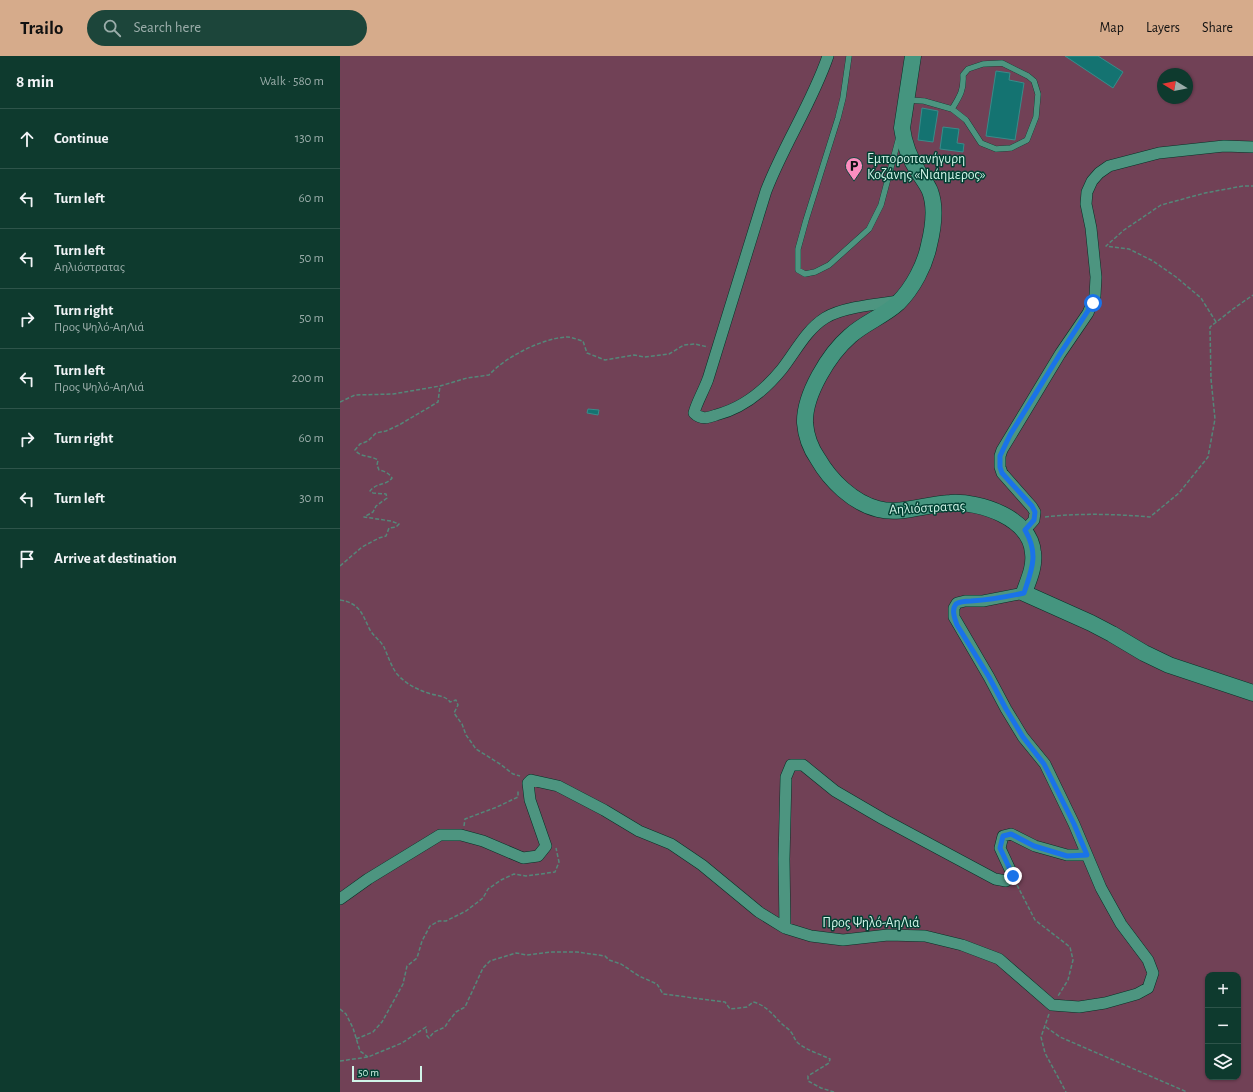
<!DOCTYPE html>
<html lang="en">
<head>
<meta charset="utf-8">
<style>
	:root { --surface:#0e3a2e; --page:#1c453a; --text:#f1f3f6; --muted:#9badaa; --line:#2e544a; --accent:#d6ab8b }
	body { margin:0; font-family:"Alegreya Sans",sans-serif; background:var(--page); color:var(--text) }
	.controls { position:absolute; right:12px; bottom:12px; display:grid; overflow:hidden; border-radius:8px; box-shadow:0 1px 3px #0004 }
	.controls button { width:36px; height:36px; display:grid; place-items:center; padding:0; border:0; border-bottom:1px solid var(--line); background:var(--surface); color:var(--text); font:20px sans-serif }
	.compass { position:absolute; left:817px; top:12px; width:36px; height:36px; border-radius:50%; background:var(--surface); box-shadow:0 1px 3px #0004; rotate:280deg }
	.scale { position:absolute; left:12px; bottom:10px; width:70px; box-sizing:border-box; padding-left:4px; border:2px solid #d1f4e8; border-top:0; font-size:11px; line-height:14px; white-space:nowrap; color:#d1f4e8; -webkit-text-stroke:3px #024234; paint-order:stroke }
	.stop { position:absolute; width:12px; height:12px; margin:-9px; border:3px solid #1a73e8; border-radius:50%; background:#fff }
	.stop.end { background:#1a73e8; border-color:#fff; box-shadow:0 1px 4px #0008 }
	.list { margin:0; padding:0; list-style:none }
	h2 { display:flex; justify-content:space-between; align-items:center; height:52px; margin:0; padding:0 16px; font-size:17px }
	h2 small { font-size:13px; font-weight:400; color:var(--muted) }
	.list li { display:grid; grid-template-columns:26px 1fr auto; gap:12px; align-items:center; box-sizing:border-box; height:60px; padding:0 16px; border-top:1px solid var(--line) }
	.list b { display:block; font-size:15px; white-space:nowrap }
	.list p { margin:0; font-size:13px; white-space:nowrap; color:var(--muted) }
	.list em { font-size:13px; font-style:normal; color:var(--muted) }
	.icon { flex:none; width:22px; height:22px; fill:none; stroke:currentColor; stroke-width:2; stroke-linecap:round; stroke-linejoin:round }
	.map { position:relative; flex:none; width:913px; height:1036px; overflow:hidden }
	header { display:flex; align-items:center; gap:24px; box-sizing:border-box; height:56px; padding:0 20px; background:var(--accent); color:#111 }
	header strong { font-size:19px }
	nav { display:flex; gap:22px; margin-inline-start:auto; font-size:14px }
	.search { width:280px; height:36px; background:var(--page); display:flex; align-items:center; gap:10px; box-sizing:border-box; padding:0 14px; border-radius:22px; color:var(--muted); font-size:15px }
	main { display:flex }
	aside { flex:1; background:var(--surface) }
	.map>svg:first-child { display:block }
	.green { fill:#714156; fill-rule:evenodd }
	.building { fill:#147371; stroke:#398c8a }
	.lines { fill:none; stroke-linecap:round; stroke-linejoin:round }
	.lane-casing { stroke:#073026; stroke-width:6 }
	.street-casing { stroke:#073026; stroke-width:12 }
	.secondary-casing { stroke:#073026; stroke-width:17 }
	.path { stroke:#548779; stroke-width:1.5; stroke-dasharray:4 2; stroke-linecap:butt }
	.lane { stroke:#4d9580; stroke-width:5.5 }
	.street { stroke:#4d9580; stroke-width:11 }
	.secondary { stroke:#45957f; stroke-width:16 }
	.route { stroke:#1a73e8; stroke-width:5 }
	.labels { text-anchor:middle; stroke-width:3; stroke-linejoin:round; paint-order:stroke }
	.poi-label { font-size:14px; fill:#d1f4e8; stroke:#024234; text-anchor:start }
	.street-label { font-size:14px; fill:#d1f4e8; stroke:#024234 }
</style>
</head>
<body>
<header>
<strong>Trailo</strong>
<div class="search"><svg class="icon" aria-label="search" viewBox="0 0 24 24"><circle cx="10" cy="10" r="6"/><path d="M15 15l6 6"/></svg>Search here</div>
<nav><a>Map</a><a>Layers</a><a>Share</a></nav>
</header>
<main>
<aside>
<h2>8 min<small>Walk · 580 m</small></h2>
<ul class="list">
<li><svg class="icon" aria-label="ahead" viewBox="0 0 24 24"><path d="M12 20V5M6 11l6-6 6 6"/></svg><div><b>Continue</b></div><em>130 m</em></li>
<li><svg class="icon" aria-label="left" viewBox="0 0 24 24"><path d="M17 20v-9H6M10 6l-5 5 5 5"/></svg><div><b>Turn left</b></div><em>60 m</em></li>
<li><svg class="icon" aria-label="left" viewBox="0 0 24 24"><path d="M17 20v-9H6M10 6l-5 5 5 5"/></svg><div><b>Turn left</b><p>Αηλιόστρατας</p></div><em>50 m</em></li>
<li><svg class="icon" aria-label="right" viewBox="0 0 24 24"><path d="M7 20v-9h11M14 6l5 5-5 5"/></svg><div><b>Turn right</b><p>Προς Ψηλό-ΑηΛιά</p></div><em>50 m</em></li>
<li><svg class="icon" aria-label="left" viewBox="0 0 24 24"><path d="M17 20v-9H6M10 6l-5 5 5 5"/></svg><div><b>Turn left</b><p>Προς Ψηλό-ΑηΛιά</p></div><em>200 m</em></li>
<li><svg class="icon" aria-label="right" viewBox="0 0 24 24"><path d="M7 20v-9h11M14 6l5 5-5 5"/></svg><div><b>Turn right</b></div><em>60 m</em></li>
<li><svg class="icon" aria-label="left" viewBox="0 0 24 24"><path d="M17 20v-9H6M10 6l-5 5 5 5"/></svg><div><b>Turn left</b></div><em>30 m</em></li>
<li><svg class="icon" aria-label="arrive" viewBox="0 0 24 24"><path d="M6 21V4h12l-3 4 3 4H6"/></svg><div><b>Arrive at destination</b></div></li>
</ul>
</aside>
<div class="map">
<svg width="913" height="1036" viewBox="0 0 913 1036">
	<rect width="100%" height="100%" fill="#124d3e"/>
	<!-- green -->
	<path class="green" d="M0,0H913V1036H0ZM823,18H847V42H823ZM868,919H898V1021H868Z"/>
	<!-- building -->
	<path class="building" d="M725,0H758L783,16L773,32Z
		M656,15L670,17L669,24L684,27L675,84L646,80Z
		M582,52L598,55L593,86L578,84Z
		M603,71L619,73L617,87L624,88L623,96L600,93Z
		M248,353L259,354L258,359L247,357Z"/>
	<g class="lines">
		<defs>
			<path id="lane" d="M509,0L503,42L498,62L466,164L458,193V214L465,218L475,216L489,209L529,173L541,149L559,81
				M568,44L584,45L612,53L626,64L641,87L656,93L671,92L687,84L696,61L698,38L694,25L688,20L662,7L643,8L628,13L623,19C624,34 620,40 612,53"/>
			<path id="street" d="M488,0C472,47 444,88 426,135L368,323C364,334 356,348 354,357C361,364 368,362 376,359C403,352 425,334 442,313C456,295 466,274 485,262C503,251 538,248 559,245
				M685,474L694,464L695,456L692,451L662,417L660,411V400L662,394L720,298L748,257L755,240L756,221L751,172L746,148L747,136L752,125L759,117L769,110L819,97L884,90L913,91
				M0,843L28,823L100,779H121L143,785L183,802L198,800L206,790L190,744L188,727L191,724L218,730L264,754L299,775L331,788L362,809L419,856L445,872L471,880L503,884L548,879L585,880L622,889L659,903L712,949L739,951L765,947L797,938L808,932L813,917L808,904L781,868L761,832L734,768L705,708L683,681L666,653L649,621L614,561V552L617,547L625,545H643L684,537
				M445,872L444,803L446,721L451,709H463L495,735L543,763L655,823L666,825L673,820L660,792L663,780L671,778L695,790L727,799H747"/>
			<path id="secondary" d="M573,0L562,72C564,89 570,103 579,117C583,123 587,128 590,135C596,151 593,173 589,189C585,209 573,232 558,247C544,260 524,267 510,280C489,298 464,339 465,367C466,380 471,393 478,403C490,424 513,447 538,453C561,459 586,448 610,447C640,445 691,462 693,497C695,511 688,525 684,537L751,567L772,578L804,597L829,609L913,637"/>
		</defs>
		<!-- lane casing -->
		<use href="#lane" class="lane-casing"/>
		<!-- street casing -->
		<use href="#street" class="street-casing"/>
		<!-- secondary casing -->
		<use href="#secondary" class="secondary-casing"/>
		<!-- path -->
		<path class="path" d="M876,266L861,242L836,221L813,205L789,193L766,190L784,174L821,149L865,137L903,130H913
			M0,346L15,339L53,338L100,330L127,322L149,319C165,301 203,282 227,281C232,281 238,284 243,285L247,297L265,304L294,299L304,301L329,298L344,289L355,288L368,291
			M705,461C740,457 775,458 810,461L839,437L868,401L875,363L871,323L870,271L893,253L913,239
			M0,510L22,491L39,482L46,480L49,472L56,471L59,468L51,465L24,461L33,456L36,450L47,442L46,438L33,437L30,435C37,426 46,430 52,422C49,417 44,415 39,414L37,409L38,404C30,399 21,402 15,394L20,388L28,385L36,377L46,375L59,369L98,346L100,330
			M0,544C19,547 22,557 29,572C32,579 40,584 44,591C48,600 51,610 57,618C66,628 76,633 88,637C96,640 105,639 110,646L116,644L118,649L114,657L122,668L126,679L136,693L160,708L173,718L180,720
			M124,770L125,763L157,751L178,741V735
			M677,829L695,864L730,891L733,904L728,924L718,940
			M0,953L6,958L13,972L20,995L28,1001
			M709,958L701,981L705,997L726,1036
			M706,971L720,981L847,1036
			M16,983L33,976L42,966L63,928L67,910L77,902L82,885L90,870L99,865H106L126,855L143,842L148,833L161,824L174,818L186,820L215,816L219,806L216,792
			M0,1005L28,1001L62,987L86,971L87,980L89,982L94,976L105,971L108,966L116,956L125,951L143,912L150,905L176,897L187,899L212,896H237L265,900L269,904L281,908L299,920L317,928L323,938L385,946L390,953L407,951L413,946C426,949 433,959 442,968C445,971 449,973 451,976C454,980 454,983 458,987C468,995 480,998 490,1003L489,1007L468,1020V1025L481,1032L494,1036"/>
		<!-- lane -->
		<use href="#lane" class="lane"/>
		<!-- street -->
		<use href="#street" class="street"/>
		<!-- secondary -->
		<use href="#secondary" class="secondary"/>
	</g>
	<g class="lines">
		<!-- route -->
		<path class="route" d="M673,820L660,792L663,780L671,778L694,790L727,800L747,799L734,768L704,708L683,681L666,653L649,621L617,569C615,563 611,554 616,548C620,545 626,545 631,545C649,544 666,541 684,537C692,513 699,498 685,474L694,464L695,456L692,450L662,417L660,411V400L670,379L720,298L753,247"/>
	</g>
	<!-- icons -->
	<defs>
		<symbol id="parking-pin" viewBox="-11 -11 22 30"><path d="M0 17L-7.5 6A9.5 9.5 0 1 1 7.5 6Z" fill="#fd8ec0" stroke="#024234"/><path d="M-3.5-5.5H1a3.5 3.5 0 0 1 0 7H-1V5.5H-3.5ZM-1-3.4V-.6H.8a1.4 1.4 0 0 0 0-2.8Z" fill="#111"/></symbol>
	</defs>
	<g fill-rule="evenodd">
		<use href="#parking-pin" x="504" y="100" width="20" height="27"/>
	</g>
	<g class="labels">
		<!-- poi labels -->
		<g class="poi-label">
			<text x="527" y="107">Εμποροπανήγυρη<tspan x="527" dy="16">Κοζάνης «Νιάημερος»</tspan></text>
		</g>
		<!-- street labels -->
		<g class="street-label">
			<text transform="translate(587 451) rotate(-3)" y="5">Αηλιόστρατας</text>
			<text x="531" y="871">Προς Ψηλό-ΑηΛιά</text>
		</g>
	</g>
</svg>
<div class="controls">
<button>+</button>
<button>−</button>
<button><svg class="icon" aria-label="layers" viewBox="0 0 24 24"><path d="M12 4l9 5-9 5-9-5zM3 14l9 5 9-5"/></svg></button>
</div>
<svg class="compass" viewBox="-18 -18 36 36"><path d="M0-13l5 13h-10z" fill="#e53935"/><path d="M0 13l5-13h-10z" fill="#9badaa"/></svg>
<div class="scale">50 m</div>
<div class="stop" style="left:753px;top:247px"></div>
<div class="stop end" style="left:673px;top:820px"></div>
</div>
</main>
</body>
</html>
